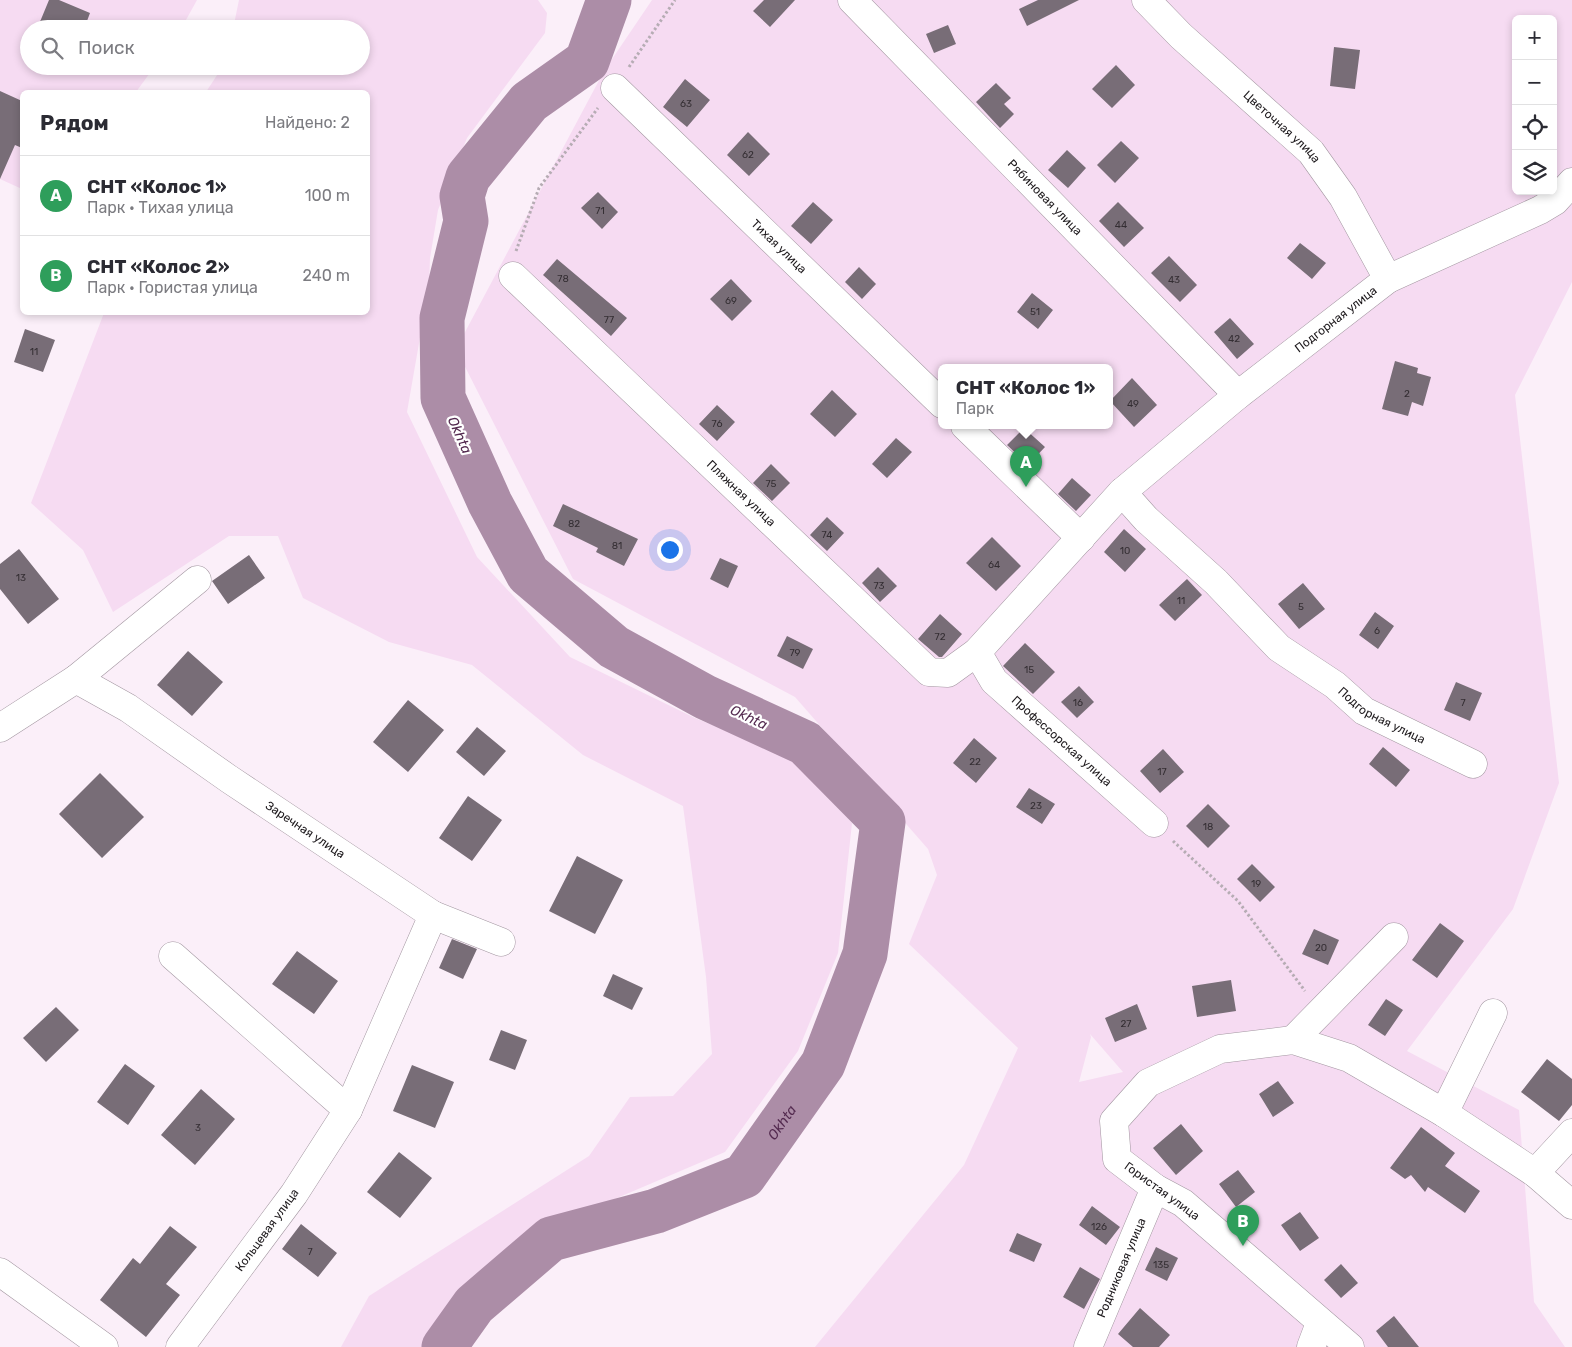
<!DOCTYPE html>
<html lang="ru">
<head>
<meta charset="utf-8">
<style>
	:root { --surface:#fff; --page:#f2f2f3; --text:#2b2b33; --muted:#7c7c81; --line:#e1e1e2; --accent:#d93025 }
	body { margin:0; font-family:Rubik,sans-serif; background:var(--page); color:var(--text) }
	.controls { position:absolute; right:15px; top:15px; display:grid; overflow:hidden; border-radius:8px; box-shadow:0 2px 8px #0003 }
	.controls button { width:45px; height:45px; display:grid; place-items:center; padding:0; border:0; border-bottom:1px solid var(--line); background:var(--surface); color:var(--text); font:25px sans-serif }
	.you { position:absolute; left:669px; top:549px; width:18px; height:18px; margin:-12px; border:4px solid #fff; border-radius:50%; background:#1a73e8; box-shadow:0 0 0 8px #1a73e833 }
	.badge { display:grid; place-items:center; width:32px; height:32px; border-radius:50%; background:var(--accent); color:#fff; font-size:16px; font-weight:700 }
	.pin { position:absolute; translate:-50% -41px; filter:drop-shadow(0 1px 2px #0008) }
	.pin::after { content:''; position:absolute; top:26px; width:18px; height:15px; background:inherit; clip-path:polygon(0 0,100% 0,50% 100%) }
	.popup { position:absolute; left:938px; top:364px; width:175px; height:65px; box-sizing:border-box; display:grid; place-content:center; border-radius:8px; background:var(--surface); filter:drop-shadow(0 1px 4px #0005); font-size:16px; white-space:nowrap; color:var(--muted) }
	.popup b { font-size:19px; color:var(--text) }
	.popup::after { content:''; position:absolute; left:50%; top:100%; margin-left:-10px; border:10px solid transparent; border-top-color:var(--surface) }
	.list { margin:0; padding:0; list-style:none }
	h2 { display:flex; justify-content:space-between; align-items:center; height:65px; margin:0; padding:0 20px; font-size:21px }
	h2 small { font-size:16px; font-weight:400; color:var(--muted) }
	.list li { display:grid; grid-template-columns:32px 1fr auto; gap:15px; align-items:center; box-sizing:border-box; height:80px; padding:0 20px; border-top:1px solid var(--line) }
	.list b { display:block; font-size:19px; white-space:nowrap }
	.list p { margin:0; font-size:16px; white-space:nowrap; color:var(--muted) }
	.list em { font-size:16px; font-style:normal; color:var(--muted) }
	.icon { flex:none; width:28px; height:28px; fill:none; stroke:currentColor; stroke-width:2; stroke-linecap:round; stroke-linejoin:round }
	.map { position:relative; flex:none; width:1572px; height:1347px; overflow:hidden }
	.search { position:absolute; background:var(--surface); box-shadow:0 2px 8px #0003; left:20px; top:20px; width:350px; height:55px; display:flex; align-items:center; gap:12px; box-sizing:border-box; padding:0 18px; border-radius:28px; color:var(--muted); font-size:19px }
	.panel { position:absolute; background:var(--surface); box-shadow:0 2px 8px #0003; left:20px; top:90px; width:350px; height:225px; border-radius:8px }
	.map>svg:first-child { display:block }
	.green { fill:#f6dbf2; fill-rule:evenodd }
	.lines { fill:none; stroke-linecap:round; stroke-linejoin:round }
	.river { stroke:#ac8da7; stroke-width:45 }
	.building { fill:#786d77 }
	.minor-casing { stroke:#a397a1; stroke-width:29 }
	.path { stroke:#b6acb4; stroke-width:3; stroke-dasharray:2.5 2.5; stroke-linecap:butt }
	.minor { stroke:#fff; stroke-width:28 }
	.labels { text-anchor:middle; stroke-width:4.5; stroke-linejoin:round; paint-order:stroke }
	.number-label { font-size:10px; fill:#342e33 }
	.street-label { font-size:12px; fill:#1d191c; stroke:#fff }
	.water-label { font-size:14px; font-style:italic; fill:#542b50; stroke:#fff }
</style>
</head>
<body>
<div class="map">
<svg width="1572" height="1347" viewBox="0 0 1572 1347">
	<rect width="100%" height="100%" fill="#fbeff9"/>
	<!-- green -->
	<path class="green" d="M0,0H197L181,29H29V66H155L136,92H22V189L0,179Z
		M239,0H538L547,13L545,33L467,138L438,210L430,258L429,286L407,412L477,557L570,657L695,718L797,759L852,823L838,953L798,1051L725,1152L542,1230L472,1287L428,1347H341L369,1296L589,1156L630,1097L673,1096L712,1054L706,977L683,806L583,755L472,665L389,642L303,598L278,536H229L113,612L83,550L31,503L104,313L368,312V92H206L223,66H361V29H233Z
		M652,0H1572V282L1515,395L1559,783L1513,909L1407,1051L1519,1110L1534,1302L1565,1347H815L964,1165L1018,1048L909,944L937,875L928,849L795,697L573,579L456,349L604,71ZM1516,19H1553V191H1516ZM942,368H1110V426H942ZM1090,1034L1123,1072L1079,1082L1091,1037Z"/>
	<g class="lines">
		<!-- river -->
		<path class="river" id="s1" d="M444,1347L474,1305L551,1239L656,1211L744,1176L823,1064L865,954L883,822L805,743L705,697L614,647L528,574L490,503L443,398L442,318L466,221L462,196L468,177L529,102L587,61L609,0"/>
	</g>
	<!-- building -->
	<path class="building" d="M49,0H59L90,13L84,29H37Z
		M764,0H795L770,27L753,11Z
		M1038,0H1079L1027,26L1019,9Z
		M948,25L956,44L934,53L926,34Z
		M1334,47L1360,50L1355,89L1330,86Z
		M1116,65L1135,85L1112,108L1092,89Z
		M685,79L710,100L687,127L663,107Z
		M996,83L1011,98L1004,104L1014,114L1000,128L976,102Z
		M0,91L22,101V148L15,145L0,179Z
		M748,132L770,154L749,176L727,155Z
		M1121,141L1139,158L1115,183L1097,165Z
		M1067,150L1086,168L1068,188L1048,170Z
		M598,192L618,212L602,229L581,208Z
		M813,202L833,220L811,244L791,226Z
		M1118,202L1144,228L1124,247L1099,221Z
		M1300,243L1326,263L1312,279L1287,258Z
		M1169,256L1197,285L1180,302L1151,273Z
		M557,259L627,318L611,336L543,275Z
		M859,267L876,284L862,299L845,282Z
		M731,279L752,301L732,321L710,299Z
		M1032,293L1053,310L1038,329L1017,312Z
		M1230,318L1254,344L1237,359L1214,332Z
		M25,329L55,340L43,372L14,362Z
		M1395,361L1418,368L1417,373L1431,377L1423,406L1412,402L1408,416L1382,409Z
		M1132,378L1157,405L1134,427L1110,401Z
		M832,390L857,414L835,437L810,414Z
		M717,405L735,422L717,441L699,424Z
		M1024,428L1045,447L1028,465L1007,445Z
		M896,438L912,452L887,478L872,464Z
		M771,464L790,483L772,501L753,483Z
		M1072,478L1091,495L1076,511L1058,494Z
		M563,504L638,539L624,566L596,552L598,548L553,526Z
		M827,517L844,533L827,551L810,535Z
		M1124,529L1146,549L1125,572L1104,552Z
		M992,537L1021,566L996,591L966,563Z
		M19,549L59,599L28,624L0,589V564Z
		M249,555L265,578L228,604L212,581Z
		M720,558L738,566L728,588L710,579Z
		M878,567L897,586L880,602L862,583Z
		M1187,579L1202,595L1175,621L1159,605Z
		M1303,583L1325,609L1299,629L1278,604Z
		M1375,612L1394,626L1378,649L1359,635Z
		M940,614L962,634L942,657H939L918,639Z
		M787,636L813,649L803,669L777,656Z
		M1025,643L1055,672L1033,694L1003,666Z
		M188,651L223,682L192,716L157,685Z
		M1456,682L1482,693L1470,721L1444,710Z
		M1079,686L1094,702L1077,718L1061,702Z
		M408,700L444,730L408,772L373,742Z
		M477,727L506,751L484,776L456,752Z
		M974,738L997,758L976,783L953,763Z
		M1383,747L1410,770L1396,787L1369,764Z
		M1163,749L1184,772L1160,793L1140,771Z
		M100,773L144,817L102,858L59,814Z
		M1029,788L1055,804L1042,824L1016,807Z
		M468,796L502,820L472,861L439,838Z
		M1208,804L1230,826L1208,848L1186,826Z
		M577,856L623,880L595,934L549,911Z
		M1252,864L1275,887L1260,902L1237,879Z
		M1440,923L1464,941L1437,978L1412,960Z
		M1314,929L1339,940L1328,965L1302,954Z
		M452,939L477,949L463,979L439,968Z
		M297,951L338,981L314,1014L272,984Z
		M613,974L643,988L632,1010L603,996Z
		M1231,980L1236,1011L1197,1017L1192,986Z
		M1386,999L1403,1010L1385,1036L1368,1025Z
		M1137,1004L1147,1029L1115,1042L1105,1018Z
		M56,1007L79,1030L46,1062L23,1038Z
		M501,1030L527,1040L515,1070L489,1060Z
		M1547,1059L1572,1079V1105L1559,1121L1521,1092Z
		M125,1064L155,1086L128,1125L97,1102Z
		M412,1065L454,1082L435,1128L393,1111Z
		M1278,1081L1294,1103L1273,1117L1259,1094Z
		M201,1089L235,1119L195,1165L161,1135Z
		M1181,1124L1203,1151L1176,1175L1153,1148Z
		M1421,1127L1455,1153L1445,1166L1480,1191L1465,1213L1428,1187L1425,1192L1411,1175L1405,1179L1390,1168Z
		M399,1152L432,1178L400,1218L367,1192Z
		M1238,1170L1255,1192L1236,1207L1219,1184Z
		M1092,1206L1120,1227L1106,1245L1079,1225Z
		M1300,1212L1319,1238L1300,1251L1281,1225Z
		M301,1224L337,1253L318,1277L282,1249Z
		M170,1226L197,1247L166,1284L180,1295L146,1337L100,1300L133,1258L140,1264Z
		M1017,1233L1042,1244L1034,1262L1009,1251Z
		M1156,1247L1178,1258L1167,1281L1145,1270Z
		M1341,1264L1358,1283L1341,1298L1324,1280Z
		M1080,1267L1100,1279L1084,1309L1063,1297Z
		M1140,1308L1170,1335L1159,1347H1133L1118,1334Z
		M1394,1316L1419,1347H1388L1376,1331Z"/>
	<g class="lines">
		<defs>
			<g id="minor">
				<path id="s2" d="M852,0L1238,395"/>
				<path id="s3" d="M1146,0L1181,36L1311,152L1343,197L1388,279"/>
				<path id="s4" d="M615,88L942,404"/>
				<path id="s5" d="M513,276L929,672L948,673L977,652L1122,492L1238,395L1388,279L1540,210L1555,201L1572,182"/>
				<path d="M965,426L1081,538"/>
				<path id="s6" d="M1122,492L1146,519L1216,582L1279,648L1335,685L1364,711L1473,764"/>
				<path id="s7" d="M977,652L994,681L1154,823"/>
				<path d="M76,679L197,580"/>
				<path id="s8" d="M0,728L76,679L128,708L229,779L433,915L348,1110L294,1194L180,1347"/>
				<path d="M433,915L501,942"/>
				<path d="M173,956L348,1110"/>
				<path d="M1293,1040L1394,937"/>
				<path d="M1444,1113L1493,1013"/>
				<path d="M1535,1173L1572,1205"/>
				<path d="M0,1272L104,1347"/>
				<path id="s9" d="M1088,1347L1155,1188"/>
				<path d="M1311,1347L1320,1323"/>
				<path d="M1350,1347L1183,1203L1155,1188L1117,1159L1114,1121L1148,1083L1220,1049L1293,1040L1349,1058L1444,1113L1535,1173L1572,1133"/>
			</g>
		</defs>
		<!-- minor casing -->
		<use href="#minor" class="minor-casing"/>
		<!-- path -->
		<path class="path" d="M629,67L675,0
			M516,251L539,188L598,108
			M1173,841L1238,901L1305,991"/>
		<!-- minor -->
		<use href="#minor" class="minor"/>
	</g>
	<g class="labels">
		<!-- number labels -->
		<g class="number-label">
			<text x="686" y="107">63</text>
			<text x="748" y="158">62</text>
			<text x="600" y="214">71</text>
			<text x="1121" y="228">44</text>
			<text x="563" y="282">78</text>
			<text x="1174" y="283">43</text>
			<text x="731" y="304">69</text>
			<text x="1035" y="315">51</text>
			<text x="609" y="323">77</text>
			<text x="1234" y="342">42</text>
			<text x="34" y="355">11</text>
			<text x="1407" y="397">2</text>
			<text x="1133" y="407">49</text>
			<text x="717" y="427">76</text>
			<text x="771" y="487">75</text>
			<text x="574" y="527">82</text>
			<text x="827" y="538">74</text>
			<text x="617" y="549">81</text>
			<text x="1125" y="554">10</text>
			<text x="994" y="568">64</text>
			<text x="21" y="581">13</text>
			<text x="879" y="589">73</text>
			<text x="1181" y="604">11</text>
			<text x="1301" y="610">5</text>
			<text x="1377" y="634">6</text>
			<text x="940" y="640">72</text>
			<text x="795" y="656">79</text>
			<text x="1029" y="673">15</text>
			<text x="1078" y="706">16</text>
			<text x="1463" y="706">7</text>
			<text x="975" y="765">22</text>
			<text x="1162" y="775">17</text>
			<text x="1036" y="809">23</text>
			<text x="1208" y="830">18</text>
			<text x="1256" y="887">19</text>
			<text x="1321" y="951">20</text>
			<text x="1126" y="1027">27</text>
			<text x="198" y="1131">3</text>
			<text x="1099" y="1230">126</text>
			<text x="310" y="1255">7</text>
			<text x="1161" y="1268">135</text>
		</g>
		<!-- street labels -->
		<g class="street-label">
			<text dy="4" stroke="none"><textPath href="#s3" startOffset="186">Цветочная улица</textPath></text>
			<text dy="4" stroke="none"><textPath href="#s2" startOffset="276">Рябиновая улица</textPath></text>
			<text dy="4" stroke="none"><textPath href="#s4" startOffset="228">Тихая улица</textPath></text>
			<text dy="4" stroke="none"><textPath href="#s5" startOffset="1120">Подгорная улица</textPath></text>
			<text dy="4" stroke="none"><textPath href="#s5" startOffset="315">Пляжная улица</textPath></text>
			<text dy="4" stroke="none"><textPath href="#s6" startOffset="345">Подгорная улица</textPath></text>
			<text dy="4" stroke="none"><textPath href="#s7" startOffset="124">Профессорская улица</textPath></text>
			<text dy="4" stroke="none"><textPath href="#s8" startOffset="365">Заречная улица</textPath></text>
			<text transform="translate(1162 1191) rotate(36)" y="4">Гористая улица</text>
			<text transform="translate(267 1230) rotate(-54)" y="4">Кольцевая улица</text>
			<text dy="4" stroke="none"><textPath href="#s9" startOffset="86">Родниковая улица</textPath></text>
		</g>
		<!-- water labels -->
		<g class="water-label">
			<text transform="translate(460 435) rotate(66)" y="5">Okhta</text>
			<text transform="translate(749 717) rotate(25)" y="5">Okhta</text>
			<text dy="5" stroke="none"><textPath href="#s1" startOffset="422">Okhta</textPath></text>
		</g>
	</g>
</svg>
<div class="controls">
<button>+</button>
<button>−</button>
<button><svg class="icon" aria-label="locate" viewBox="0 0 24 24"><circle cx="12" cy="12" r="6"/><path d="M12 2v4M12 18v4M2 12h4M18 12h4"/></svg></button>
<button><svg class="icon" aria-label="layers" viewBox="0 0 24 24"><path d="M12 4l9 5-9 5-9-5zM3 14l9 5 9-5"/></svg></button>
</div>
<div class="you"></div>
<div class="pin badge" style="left:1026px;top:487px;background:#2e9e5b">A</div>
<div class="popup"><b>СНТ «Колос 1»</b>Парк</div>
<div class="pin badge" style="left:1243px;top:1246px;background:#2e9e5b">B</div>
<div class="search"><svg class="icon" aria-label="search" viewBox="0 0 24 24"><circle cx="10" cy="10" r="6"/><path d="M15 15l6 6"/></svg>Поиск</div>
<section class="panel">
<h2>Рядом<small>Найдено: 2</small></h2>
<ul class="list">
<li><span class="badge" style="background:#2e9e5b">A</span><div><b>СНТ «Колос 1»</b><p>Парк · Тихая улица</p></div><em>100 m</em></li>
<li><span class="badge" style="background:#2e9e5b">B</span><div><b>СНТ «Колос 2»</b><p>Парк · Гористая улица</p></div><em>240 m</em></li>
</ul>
</section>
</div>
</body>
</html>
